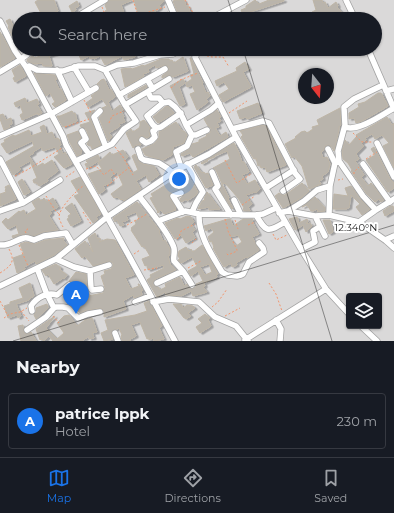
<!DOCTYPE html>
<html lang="en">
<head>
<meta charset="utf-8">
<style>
	:root { --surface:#171b24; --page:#242831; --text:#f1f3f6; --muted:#9ea1a6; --line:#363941; --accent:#1a73e8 }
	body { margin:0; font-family:Montserrat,sans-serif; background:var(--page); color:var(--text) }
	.controls { position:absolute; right:12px; bottom:12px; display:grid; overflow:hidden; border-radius:4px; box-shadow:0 1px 3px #0004 }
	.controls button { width:36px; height:36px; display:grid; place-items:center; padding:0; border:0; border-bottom:1px solid var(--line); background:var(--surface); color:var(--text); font:20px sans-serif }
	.compass { position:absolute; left:298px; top:68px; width:36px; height:36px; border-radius:50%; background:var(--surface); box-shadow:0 1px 3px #0004; rotate:163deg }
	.you { position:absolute; left:179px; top:179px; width:14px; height:14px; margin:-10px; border:3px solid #fff; border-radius:50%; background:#1a73e8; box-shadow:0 0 0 6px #1a73e833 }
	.badge { display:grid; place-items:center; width:26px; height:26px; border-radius:50%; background:var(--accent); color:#fff; font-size:13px; font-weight:700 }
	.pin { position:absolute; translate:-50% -33px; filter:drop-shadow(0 1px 2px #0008) }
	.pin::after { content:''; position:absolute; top:21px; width:14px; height:12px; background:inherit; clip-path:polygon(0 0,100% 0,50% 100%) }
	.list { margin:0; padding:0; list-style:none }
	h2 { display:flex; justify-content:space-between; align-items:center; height:52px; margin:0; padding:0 16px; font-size:17px }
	h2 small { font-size:13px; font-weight:400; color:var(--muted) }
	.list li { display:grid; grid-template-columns:26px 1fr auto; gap:12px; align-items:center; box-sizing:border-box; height:56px; margin:0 8px 8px; padding:0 8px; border:1px solid var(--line); border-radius:4px }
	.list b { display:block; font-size:15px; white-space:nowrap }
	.list p { margin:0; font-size:13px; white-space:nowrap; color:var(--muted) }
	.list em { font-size:13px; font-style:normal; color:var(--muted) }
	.icon { flex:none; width:22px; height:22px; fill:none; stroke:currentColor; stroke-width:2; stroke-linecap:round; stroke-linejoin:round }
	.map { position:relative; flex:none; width:394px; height:341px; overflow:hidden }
	.search { position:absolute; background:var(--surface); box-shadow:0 1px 3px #0004; left:12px; right:12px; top:12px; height:44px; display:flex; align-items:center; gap:10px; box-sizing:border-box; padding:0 14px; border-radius:22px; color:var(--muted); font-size:15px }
	.sheet { height:116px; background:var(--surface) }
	nav { display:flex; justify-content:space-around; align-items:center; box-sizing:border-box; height:56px; border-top:1px solid var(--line); background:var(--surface); font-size:11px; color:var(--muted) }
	nav a { display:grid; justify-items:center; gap:2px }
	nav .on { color:var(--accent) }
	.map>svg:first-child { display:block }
	.residential { fill:#dad9d9; fill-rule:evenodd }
	.building { fill:#b9b4ac; stroke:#beb5a6; fill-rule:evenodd; filter:url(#shadow) }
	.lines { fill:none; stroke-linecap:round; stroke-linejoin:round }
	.minor-casing { stroke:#a3a3a3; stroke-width:7 }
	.path { stroke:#f2966e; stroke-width:1; stroke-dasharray:2 2; stroke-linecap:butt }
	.minor { stroke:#fff; stroke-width:5.5 }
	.ticks { fill:none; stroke:#1c1c1c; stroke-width:1; stroke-opacity:0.45 }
	.ticks-label { font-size:10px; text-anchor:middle; fill:#1c1c1c; stroke:#fff; stroke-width:4; stroke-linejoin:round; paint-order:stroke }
</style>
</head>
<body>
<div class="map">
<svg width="394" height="341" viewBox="0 0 394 341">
	<defs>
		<filter id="shadow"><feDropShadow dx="2.5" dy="1.5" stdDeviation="0" flood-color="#0004"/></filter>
	</defs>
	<rect width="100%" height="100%" fill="#edece2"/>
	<!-- residential -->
	<path class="residential" d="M0,0H394V341H0ZM19,19H375V49H19ZM304,74H328V98H304ZM349,296H379V326H349Z"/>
	<!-- building -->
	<path class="building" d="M38,0H54L58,11L55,12L57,16L52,19H48L47,17L44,19L35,2Z
		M109,0H132L121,5L126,19H98L107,14L105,11L107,10L105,5L108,2Z
		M134,0H164V1L158,7L160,6V8L144,19H127L138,14Z
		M176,0H184L186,6H188L191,16H190L191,19H180L173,1Z
		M255,0L259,4L269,0H284V1L250,12L236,19H223L242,12L241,10L246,8V6Z
		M313,0H322L323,3L325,2L328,8L336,2L338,6L337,7L344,15L340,19H337L335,15L329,19H307L314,15L312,12L316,10Z
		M77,1L79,6L75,8L76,10L72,12L69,6Z
		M168,12L171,19H150V18Z
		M10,19L13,26L19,23V44L14,35L12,36L8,27L9,26L6,21Z
		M0,32L15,58L0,67Z
		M42,49H71L49,56L52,66H43L42,63L35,64L28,62L27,60L33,55L34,58L43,55Z
		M90,49L94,54L101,49L104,51L113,49L115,54L122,49H132L135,57L124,60L122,56L105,65L100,56L94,59L93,58L90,59L89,56L81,60L79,55Z
		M183,57L188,71L173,77L169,75L162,78V76L168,71L169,67L165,65L156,68L155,65L148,69L149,72L143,74L144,76L125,87L121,69L131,68L132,69L143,65L144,66L161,59H169L170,61L172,60L174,63Z
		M190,58H191L203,83L202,84L206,93L208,92L210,96L206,99L208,102L197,110L190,94L195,92L192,85L187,87L186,83L192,79L190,75L194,74Z
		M245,62L249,69L243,72L251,87L223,102L219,95L229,89L224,82L217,86L215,81L237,71L236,68Z
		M20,65L26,76L15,82L13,78L15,77L12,70Z
		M34,73L55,75L57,79L55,80L59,89H61L66,100L55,107L52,104L55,102L50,93L46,96Z
		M104,79L109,90L111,89L115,97L108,102L112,111L120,105L123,110L121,111L124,117L123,118L125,122L119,124L120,126L109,133L112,137L108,141L99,118L104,112L102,108L107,106L102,99L88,107L86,103L93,98L91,96L99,90L100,86L97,84L101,80Z
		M183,79L185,83L179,87L185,104L180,106L170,86Z
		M146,85L147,87L128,98V95Z
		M378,93H381L388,106L362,121L356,123L354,118L349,119V113L359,107L358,104L365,102Z
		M25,98L27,103L37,99L39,104L37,105L42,113L38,115V113L22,120L20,115L23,113L20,105L16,107L14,103Z
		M258,103L262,113L247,119L246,117L240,119L237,111Z
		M168,106L174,113L158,123L153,117L165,107Z
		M340,108L341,125L339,127V130L334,151L331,146L328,145L325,146L324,150L321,152L323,158L327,157L330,164L328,172L322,176L323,179L319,181L321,184L309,189L302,166L294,156L292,158L285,144L296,138L295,137L301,132L305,131L307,133L313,129L312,127L319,125L317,120Z
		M95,110L91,114L90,118L101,145L92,149L91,145L89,146L87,144L90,139L86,129L81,127L80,125L90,122L85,113Z
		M217,110L221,117L219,118L221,121L217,123L219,127L215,128L220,136L226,132L228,137L193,157L190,153L182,156L181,154L189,149L192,144L199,142V140L207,136L206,135L210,133L211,128L208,126L204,119Z
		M72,111L74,114L75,113L77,121L63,127L57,116H60Z
		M3,114L6,120L11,118L12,124L9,125L10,127L4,130L0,119V115Z
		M387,117L392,125L394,123V168L383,146L389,143L382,135L375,139L372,134L365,138L366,140L361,143L364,146L356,154L359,159L355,161L364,175L361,177L368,186L371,183L384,200L381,202L379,199L375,202L366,193L351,171L352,170L348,163L343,159L342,151L345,140L349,145L357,136L356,135Z
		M144,120L150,128L149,131L150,136L147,138L143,136H140L138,140L141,145H136L133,148L126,133L131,129L133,132L139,128L140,126V122Z
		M176,122L182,131H184L187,135L184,143L173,147L172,155L163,160L145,155L142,149L154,144L159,138V132L163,130Z
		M44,125L47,134L52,132L55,139L58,138V139H59L61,145L59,146L63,154L65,152L72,164L64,168L54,157L59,154L55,147L43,151L41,147L33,152L34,153L29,156L36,167L43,163L44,165L52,160L58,171L47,179L48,181L39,186L37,183H34L33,180L37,178L30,161L19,167L21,169L13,175L6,162L34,146L32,141L7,153L1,144L5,142L4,140L13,135L15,136L29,130L31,136L42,132L40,127Z
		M263,125L266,126L286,165L267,172L265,167L261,168L260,165L258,166L256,158L254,159L252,156L241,137L243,135L240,131Z
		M78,131L81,138L77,141V144L82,151L81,152V154L77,156L70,143L67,135Z
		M234,143L239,153L242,162H244L249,172L242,175L247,184L255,180L260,189L256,193L255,192L246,195L252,204L248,207L250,211H244L243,209L244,208L238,198L225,183L222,184L229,198L228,199L233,208L232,209L220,190L222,184L216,170L213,168L230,159L227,151L215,156V157L207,160L208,161L202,164L201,163Z
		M374,147L390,179L394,183V188L388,192L366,160L375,155L371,149Z
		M123,150L128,157L124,160L132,173L138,170L132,156L135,154L139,162L143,164L154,166L159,175L149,182L146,175L136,181L141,189L124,201L122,199L121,200L117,197L114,198L111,194L123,185L117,172L110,177L112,182L103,186L105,190L99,194L88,174L102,169L98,163L110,152L112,155Z
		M98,155L100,160L87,168L85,164L88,163L86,161Z
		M196,165L202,173L204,172L205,174L208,173L213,185L206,188L194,167Z
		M186,172L198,192L196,195L187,201V199L181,202L180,199L184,195V190L180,189L172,192L169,196L176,208L173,210H176L164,214L161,210L158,213L157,212H158L150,198L153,197L151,194L177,178L179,181L186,176L184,173Z
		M80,177L101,214L96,217L98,219L93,223L74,196L79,194L71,181Z
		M22,179L30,192L24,195L18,182Z
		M302,183L309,191L301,198L283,208L275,196L279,193L282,195H285Z
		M9,185L16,199L0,206V194L6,192L5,190L6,189L5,187Z
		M351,186L360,199L370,209L362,215L356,207L360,204L351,195L349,208H347V209H333L334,194L348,196L345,188Z
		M207,192L213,200L220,209L209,210V207L198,209L202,201L205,200L204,199Z
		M315,197L325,208V211L318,212L317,209L313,211H311L307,205L302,207Z
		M39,198L41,201L44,198L47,202L53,198L58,207L50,211L52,213L49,216L58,230L43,232L34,236L24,234L13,238L12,236L19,234L16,225L8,229L2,222L6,218L8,220L19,211L20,212L24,210L26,215L36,209L32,202Z
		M137,202L160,231L159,232L163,241L165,240L170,249V255L168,256L170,264L176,270L155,279L153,282V285L158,287L160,290L166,287L165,284L180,277L184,286L187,284L192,289L196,287V284L203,281L205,286L203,287L207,292L193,296L191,291L181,296L166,295L165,292L157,297L147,280L151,277L150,275L164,268L163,265L148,270L147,265L145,266L142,259L150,256L144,246L142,247L131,230L132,229L131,228L136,224L135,221L139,219L136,212L126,216L128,220L122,222L124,225L120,226L117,220L115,222L113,218Z
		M72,203L81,221L71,226L67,219L69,218L68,216L71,214L65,208Z
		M390,206H393L394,211L385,216L383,211Z
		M187,216L191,217L194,222L191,224L195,230L192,232L195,238L186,243L181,235L175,239L165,223L178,218L180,219Z
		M297,217L299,223L307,219L308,222L306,223L307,224L310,223L312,226L306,232L303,225L295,230L289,219Z
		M228,219H230L233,226L243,219H253L252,221L259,234L252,237L259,250L247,258L246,257L236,263L237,265L232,267L231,263L224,267L213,248H214L212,241L210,242L208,237L214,232L211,228L206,231L204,226ZM238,235L242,242L236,246L229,237Z
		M323,220H330L333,232L329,234Z
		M95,233L97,238L101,239L99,242L107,239L115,240L134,275L125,278L129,286L131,289L139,286L138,284H139L143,290L141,291L142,295L134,298L133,295L123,301L126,309L104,317V311L101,308L87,310L80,313L77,310L83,305L81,301L85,299L82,289L84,288L88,296L103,293L105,288L101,276L105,274L104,271L111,269L113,266V263L110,261L93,266L85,256L82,258L75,249L85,241L93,252L88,238Z
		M64,238L63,240L67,245L54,255L36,264L35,261L24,267L25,269L17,273L13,258L24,254L20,244L26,242L35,244L45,240Z
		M202,245L218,274L216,275L217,277L204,283L198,271L191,276L188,271L197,266L192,257L181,263L178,260L180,259L178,256L179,251L186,247L189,251L191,249L193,252ZM209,264L212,272L205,275L200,267Z
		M56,264L61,268L59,269L67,275L64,279L63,278L54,284L48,274L46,276L42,270Z
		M76,272L86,274L87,288L83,289L81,280L75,286L72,282L69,281Z
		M30,283L34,296L29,299V300L16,304L21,316L18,318L17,315L8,318L4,306L10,304V302L23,298L19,288Z
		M149,301L162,326L159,328L164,339L154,341L153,338L149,340V338L147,339L140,322L131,325L136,336L130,339V341H122L121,336L122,335L119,328L112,331L111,334L113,339L104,341L101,333L108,330L105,320L135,315L147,311L144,303Z
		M47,304L48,308L36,319L34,315L36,312V308Z
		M173,304H181L183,308L187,305L193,306L195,308L188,313L191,316L186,319L185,318H184Z
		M205,314L210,318L208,320L211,326L200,333L196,327L202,323L198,319Z
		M69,315L77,326L85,320L92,318L97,332L92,333L94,338L89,339V336L82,341H53L49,336L44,341L41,339L40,340L36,329L55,316L46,328L57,339L64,333L57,323L64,316Z
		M23,325L24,333L27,334L31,332L36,341H21L18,326Z"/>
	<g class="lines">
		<defs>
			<path id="minor" d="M168,0L176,19
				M346,0L355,19
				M73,19L105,0
				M210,19L246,0
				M0,21L15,51L26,67L63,136L66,145C104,210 140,275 175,341
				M195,49L198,52L195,57L236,137L301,249L326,289L349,314
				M368,49L394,109
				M26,67L29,66L37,70L63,71L78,66H95L105,70L117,65L134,63L160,55L173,54L182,49
				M74,67L89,92
				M57,70L72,102
				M0,72L20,60L34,49
				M147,79L153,89
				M386,91L394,89
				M148,92L151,98H159L163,103
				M119,95L165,69
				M125,105L169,79
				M100,111L94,117L106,147
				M181,113L161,127L157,128L153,125L147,116L163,103L169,102C178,108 182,115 186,125L211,110L219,103
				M345,127C358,132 382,115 394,108
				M232,129L263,121L269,123L295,173L300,179L283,191
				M82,131L86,139L81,143L89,154
				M192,135H196L207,130
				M0,136L51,114L96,88
				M142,140L146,143L151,141L155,137L153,131L155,130V127
				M377,143L394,177
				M138,149L141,158L144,160L159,163L167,168L173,173
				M328,149L335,163
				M0,159L23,203
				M76,161L112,144L124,129L136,121L125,105L105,70
				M339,161L363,196L376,210
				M187,164L203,192L196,203L192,212
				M363,164L390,202
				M181,167L176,152L187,146L192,135L186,125
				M212,172L218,186L215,189L231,215
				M266,188L294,170
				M181,193L173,196L183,212
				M139,196C148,208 170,234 174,248C175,253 173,257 174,261L183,271L192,285
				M234,200L241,215
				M0,211L23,203L60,180
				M288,211L304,201L317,190L330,186
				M279,213L288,211L315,216L329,215L359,222L376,210L394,199
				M199,214C198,235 212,255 222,272L227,275L237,276L241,275L243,274L249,262L264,252L263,248L259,243
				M256,215C266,232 267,233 285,222
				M329,215L330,186L335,163L339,161L338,151L345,125L344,107L354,99L383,85
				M315,216L325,236
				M158,221L185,211L199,214L256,215L263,214L276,208
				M359,222L385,240L394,248
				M385,240L394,236
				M0,245C10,246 15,240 24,238C27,237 30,239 34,240L44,236L66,233L73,245
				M301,249L315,242L313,231L319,227
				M56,259L74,267L90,271L109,265
				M37,268L46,292L54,308
				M90,271L91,288L92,290L101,289
				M157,283L183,271
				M0,286L56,259L107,217L153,186L175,171L209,154L236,137
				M135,302L150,296
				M153,302L169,299L199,302L215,317L236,326L248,341
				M32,311L31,306C37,297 47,292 57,295L69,285
				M276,320L281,329L280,341
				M361,326L377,341
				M27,330L46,317L54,308L56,307H63L68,308L78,318L88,314L100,312
				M115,333L118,341
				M245,340L326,289"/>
		</defs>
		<!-- minor casing -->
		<use href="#minor" class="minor-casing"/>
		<!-- path -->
		<path class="path" d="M133,0L139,19
			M185,0L197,19
			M102,7L107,19
			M134,19L146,13L165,7
			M203,55L212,57H223L229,67
			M171,88L180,80L198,73
			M84,100L91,113
			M229,113L247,101
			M109,123L112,116L124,111
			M65,127L89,119
			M353,133L362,142H372
			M115,147L123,157L133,175
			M366,159L377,152
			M225,160L236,182L237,183L251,174
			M86,169L96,166L104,175L111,169L116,177
			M354,174V172L359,167
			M15,176L27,170L62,148
			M178,176L181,180
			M66,177L75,171
			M338,180L343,179
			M107,186C115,180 120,174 129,168
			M46,196L55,210L59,214
			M242,205L255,196
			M83,212L91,224
			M225,219L228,231L237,250V251L228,255L226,253
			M235,220L238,229
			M127,225L147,214
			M248,225L255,222
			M63,227C62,225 60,221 59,218C58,209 76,191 83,186
			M26,233L25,231L29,228
			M273,234L276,240L287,235
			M177,239L179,237L181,231L195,224
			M192,243L197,238
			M19,245L28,266
			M134,254L140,250
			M188,268L201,261
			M144,270L157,268
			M0,273C11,266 16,262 9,249
			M269,283L276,294L282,311
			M0,301L8,316
			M212,307L218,302L227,289
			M21,311L29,321
			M53,316L59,323
			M225,316L240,308
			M4,318L10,314L20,312L27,308"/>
		<!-- minor -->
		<use href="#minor" class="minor"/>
	</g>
	<!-- ticks -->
	<path class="ticks" d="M228,0L234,19M243,49L332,341M13,341L394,225"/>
	<g class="ticks-label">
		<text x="356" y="231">12.340°N</text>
	</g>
</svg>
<div class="controls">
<button><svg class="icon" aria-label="layers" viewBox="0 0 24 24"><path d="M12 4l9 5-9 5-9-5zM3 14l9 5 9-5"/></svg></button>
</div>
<svg class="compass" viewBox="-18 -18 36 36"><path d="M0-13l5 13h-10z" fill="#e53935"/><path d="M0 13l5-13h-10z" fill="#9ea1a6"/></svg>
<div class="you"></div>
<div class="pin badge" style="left:76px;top:314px">A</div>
<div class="search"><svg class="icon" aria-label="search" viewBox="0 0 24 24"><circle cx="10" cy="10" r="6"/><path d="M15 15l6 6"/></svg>Search here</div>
</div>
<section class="sheet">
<h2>Nearby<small></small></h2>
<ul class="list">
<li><span class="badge">A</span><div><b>patrice lppk</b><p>Hotel</p></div><em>230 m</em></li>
</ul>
</section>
<nav>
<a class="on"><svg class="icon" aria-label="map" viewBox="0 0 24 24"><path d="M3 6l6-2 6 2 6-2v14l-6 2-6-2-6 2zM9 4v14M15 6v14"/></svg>Map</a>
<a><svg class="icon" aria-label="directions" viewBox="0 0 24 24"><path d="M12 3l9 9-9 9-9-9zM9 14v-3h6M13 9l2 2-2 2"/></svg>Directions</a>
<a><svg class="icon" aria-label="saved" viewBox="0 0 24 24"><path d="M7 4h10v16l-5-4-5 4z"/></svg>Saved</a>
</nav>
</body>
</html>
